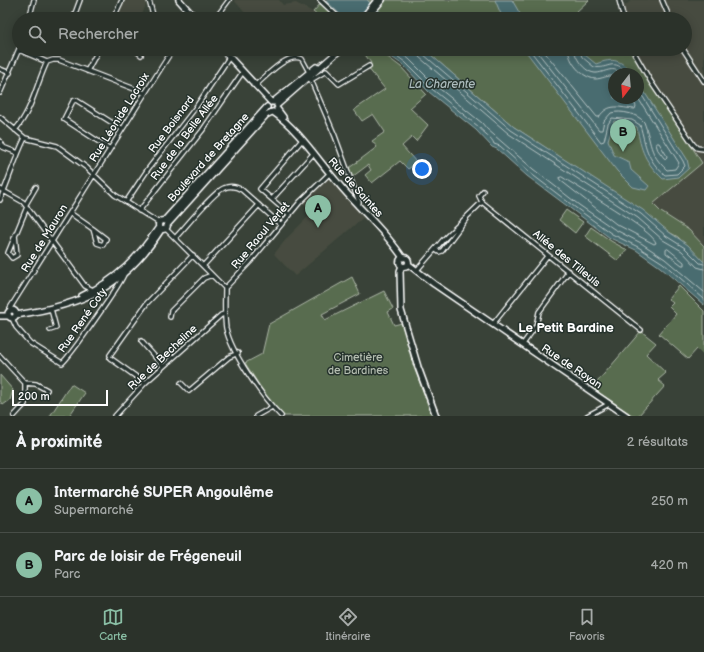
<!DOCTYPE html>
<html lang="fr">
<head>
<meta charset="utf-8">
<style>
	:root { --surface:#2b322a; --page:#373e36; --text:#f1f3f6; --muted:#a6aaa8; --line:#474d47; --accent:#8abfa5 }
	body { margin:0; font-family:"Balsamiq Sans",sans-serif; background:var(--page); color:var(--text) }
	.compass { position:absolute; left:608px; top:68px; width:36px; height:36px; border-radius:50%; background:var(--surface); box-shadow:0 2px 10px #0003; rotate:196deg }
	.scale { position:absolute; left:12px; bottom:10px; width:96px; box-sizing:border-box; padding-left:4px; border:2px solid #fff; border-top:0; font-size:11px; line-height:14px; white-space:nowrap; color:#fff; -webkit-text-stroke:3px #26332d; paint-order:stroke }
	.you { position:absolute; left:422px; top:169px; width:14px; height:14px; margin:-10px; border:3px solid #fff; border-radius:50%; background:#1a73e8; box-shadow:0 0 0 6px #1a73e833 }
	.badge { display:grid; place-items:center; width:26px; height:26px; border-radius:50%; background:var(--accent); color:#111; font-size:13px; font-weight:700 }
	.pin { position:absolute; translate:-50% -33px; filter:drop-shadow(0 1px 2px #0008) }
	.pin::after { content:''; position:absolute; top:21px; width:14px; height:12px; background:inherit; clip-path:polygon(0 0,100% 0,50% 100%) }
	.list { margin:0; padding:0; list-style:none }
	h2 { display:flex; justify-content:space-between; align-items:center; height:52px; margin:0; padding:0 16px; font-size:17px }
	h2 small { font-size:13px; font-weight:400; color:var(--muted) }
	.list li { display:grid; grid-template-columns:26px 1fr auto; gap:12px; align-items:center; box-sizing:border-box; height:64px; padding:0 16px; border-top:1px solid var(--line) }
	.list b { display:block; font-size:15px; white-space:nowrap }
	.list p { margin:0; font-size:13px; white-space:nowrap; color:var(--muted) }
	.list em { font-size:13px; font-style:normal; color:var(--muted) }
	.icon { flex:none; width:22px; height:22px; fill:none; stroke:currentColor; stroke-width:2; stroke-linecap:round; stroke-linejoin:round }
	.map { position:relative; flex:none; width:704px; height:416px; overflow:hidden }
	.search { position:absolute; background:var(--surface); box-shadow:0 2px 10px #0003; left:12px; right:12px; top:12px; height:44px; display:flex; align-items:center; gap:10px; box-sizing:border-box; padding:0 14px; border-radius:22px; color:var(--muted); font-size:15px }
	.sheet { height:180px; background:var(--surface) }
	nav { display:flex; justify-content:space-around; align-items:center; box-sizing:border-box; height:56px; border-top:1px solid var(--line); background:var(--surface); font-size:11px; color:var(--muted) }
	nav a { display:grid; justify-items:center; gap:2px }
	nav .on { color:var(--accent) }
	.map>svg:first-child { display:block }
	.built { fill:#464c3f }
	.green { fill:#596c4f; stroke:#acb6a7; fill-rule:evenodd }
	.water { fill:#496c6f; stroke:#92a7a9 }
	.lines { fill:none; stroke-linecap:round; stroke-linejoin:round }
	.shore { stroke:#b6c4c5; stroke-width:1 }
	.street-casing { stroke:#fff; stroke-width:6 }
	.secondary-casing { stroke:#fff; stroke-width:8 }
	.street { stroke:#26332d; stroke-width:3.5 }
	.secondary { stroke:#26332d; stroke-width:5 }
	.labels { text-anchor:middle; stroke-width:3; stroke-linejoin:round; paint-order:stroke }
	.street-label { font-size:11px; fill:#fff; stroke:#26332d }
	.park-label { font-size:11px; fill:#b4bdb0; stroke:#26332d }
	.water-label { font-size:12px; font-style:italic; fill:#adbdbe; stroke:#26332d }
	.quarter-label { font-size:13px; font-weight:bold; fill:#fff; stroke:#26332d }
</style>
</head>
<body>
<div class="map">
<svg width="704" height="416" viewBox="0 0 704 416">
	<rect width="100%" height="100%" fill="#394238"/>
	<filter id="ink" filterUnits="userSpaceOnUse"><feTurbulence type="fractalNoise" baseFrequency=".025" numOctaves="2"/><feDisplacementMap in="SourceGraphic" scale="8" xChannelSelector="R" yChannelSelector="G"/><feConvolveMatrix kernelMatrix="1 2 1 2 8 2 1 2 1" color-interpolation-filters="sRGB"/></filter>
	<g filter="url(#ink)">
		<!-- built -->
		<path class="built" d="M125,0H148L140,19H116Z
			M234,0H279L283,5L296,3L313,12L322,19H250Z
			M632,0H704V246L689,230L651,205L702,163L665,109L630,49H685V19H623L622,8Z
			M329,176L364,217L295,276L274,254L287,238L313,212L303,203Z"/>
		<!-- green -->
		<path class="green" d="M367,0H589L575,13L582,19H388Z
			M322,2L339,19H322L313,12Z
			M361,49H377L401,67L426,94L410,108L428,125L416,141L412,137L402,146L417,163L408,169L400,161L372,183L365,175L371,170L368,165L352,177L349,168L377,147L372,141L385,132L373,114L362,121L354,110L385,89L368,68L371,63Z
			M424,49H630L702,163L653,204L661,212L689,230L704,246V262L678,237L669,232L643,211L514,127ZM614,74H638V98H614Z
			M566,210L583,222L575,233L559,220Z
			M591,227L611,241L627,250L618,261L585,236Z
			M352,277L360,294L322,314L325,320L384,291L393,309L388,312L394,325L402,323L413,365L433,416H284L266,396L245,363L262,354L269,324Z
			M679,286L704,311V356L697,349L688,359L659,334L676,314L669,307L673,303L668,299Z
			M641,331L656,343L646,354L666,373L658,380L665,386L638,416H633L592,388Z
			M0,375L13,390L10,400L3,405L0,401Z
			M71,384L85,393L69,416H50Z"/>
		<!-- water -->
		<path class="water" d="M325,0H367L388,19H345Z
			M495,0H512L523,19H503Z
			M380,49H424L514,127L643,210L669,232L688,245L704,262V305L660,267L636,250L610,238L527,176L497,149L492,147C487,141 481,136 476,130L429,92L403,65Z
			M524,49H583L585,55L596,64C614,57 621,60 633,74H614V98H638V82L687,159L689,168L679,177L663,179C645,162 641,151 637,127L631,124L614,121L608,140L614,155L629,162L631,170L649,186L646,190L633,187L617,171Z"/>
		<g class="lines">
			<!-- shore -->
			<path class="shore" d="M387,49L405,62L432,89L479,127C483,133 492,137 494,144L500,146L530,173L576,208L612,234L638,247L663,263L704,299
				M395,49L409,59L435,85L482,123L487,129L533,169L579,205L614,229L641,243L665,259L704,292
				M416,49L419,57L509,134L638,218L663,240L682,251L697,267L704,269
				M421,49L423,54L511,130L641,214L666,236L685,248L700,263L704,264
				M529,49L601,142L604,141L608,124L612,118L632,120L640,125C646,146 646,159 665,175L677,174L685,166L683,161L638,89
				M535,49L599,130H602L604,121L611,113C621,110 638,114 644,122C652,143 648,153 667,170L675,169L679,163L638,98
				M542,49L597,117H599C609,102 620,108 635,109L636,106L631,98
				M568,49C569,62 581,77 595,79C602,79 607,75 614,76
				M574,49C575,59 586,74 597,73C606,72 614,65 621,74
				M579,49L582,57L594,67C609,70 613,56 628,74
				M656,143H659L667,156L666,159L664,158L658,150Z
				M562,177C577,187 654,231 656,243L654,244L616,224L560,180L559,178Z
				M668,249L684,262V265H682L666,253V250Z"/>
			<defs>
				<path id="street" d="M149,0L154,19
					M320,0L340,19
					M619,0L624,19
					M662,0L670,19
					M29,19L34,0
					M73,19L80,0
					M113,19L122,0
					M215,19L229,0
					M134,49L141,55
					M632,49L651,82L693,144L697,148L704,149
					M683,49L704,81
					M19,50L47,62L53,60H59L145,93
					M0,69L10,73
					M87,71L99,49
					M308,78L311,80L335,136L359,202L358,206
					M311,80L326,71L339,84L369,66
					M253,85H256C266,76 289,51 302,59L309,72
					M0,93L19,49
					M0,117L25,138L57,146L87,168L115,195L159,223
					M15,130C32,111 36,85 47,62
					M0,141L3,146
					M0,146L18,153
					M110,149L64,119L73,101L76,100L122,129
					M0,189L23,202L85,286L93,290
					M272,199L313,154
					M0,200C9,180 15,158 25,138
					M126,202L148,169L196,107L230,56
					M482,202L641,330
					M26,204L36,187
					M139,211L202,131L242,73
					M70,213L93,229L97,243L103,245L106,239L93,229
					M290,215L260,189L302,140
					M166,229L225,288
					M15,235L17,255L12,258L8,253L27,207
					M175,238C185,228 213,192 224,188C231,185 237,187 242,190L281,225
					M436,250L439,252L442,251L466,219
					M203,266L259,205
					M417,270L443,240L482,202L479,196L483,191
					M11,310L10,308L173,49
					M170,317L171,311L204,278L212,275
					M12,318L16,327L30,343L62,363C69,358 123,281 124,274
					M493,324L548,255
					M50,330L56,328L51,309
					M141,341L163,366
					M523,344L536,326L539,312L569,271
					M110,355L147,303L193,255
					M0,356L25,383V404L14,416
					M110,358L145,383
					M25,383L36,384L47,390
					M181,383L189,391L229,357L238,353
					M115,416L145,383L221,315L224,314
					M256,416L272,407
					M281,416C263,398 231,353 226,328C224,315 225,301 225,288L250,262L300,202L330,173
					M587,416L609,404"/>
				<path id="secondary" d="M179,0L196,19
					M362,19L377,0
					M366,19L382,0
					M222,49L271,102
					M273,102L316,67
					M277,105L341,49
					M277,109L283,117
					M273,112C297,128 318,160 337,182C358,208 385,230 403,258
					M158.5 225a4.5 4.5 0 1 1 9 0a4.5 4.5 0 1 1-9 0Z
					M164,221L267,107
					M167,225L266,115L272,112
					M399.5 262a4.5 4.5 0 1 1 9 0a4.5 4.5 0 1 1-9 0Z
					M408,264L434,284L627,416
					M402,266L400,271L401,310L418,367L436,416
					M82,296C117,280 138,258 159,227
					M8 314a4 4 0 1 1 8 0a4 4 0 1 1-8 0Z
					M16,315C83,305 123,288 161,230
					M0,316H9"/>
			</defs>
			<!-- street casing -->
			<use href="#street" class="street-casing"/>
			<!-- secondary casing -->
			<use href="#secondary" class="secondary-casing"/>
			<!-- street -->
			<use href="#street" class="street"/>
			<!-- secondary -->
			<use href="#secondary" class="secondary"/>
		</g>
	</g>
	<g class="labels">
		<!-- street labels -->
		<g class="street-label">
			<text transform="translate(119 117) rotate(-58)" y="4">Rue Léonide Lacroix</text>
			<text transform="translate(171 124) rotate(-53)" y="4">Rue Boisnard</text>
			<text transform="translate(184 137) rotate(-53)" y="4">Rue de la Belle Allée</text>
			<text transform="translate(208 157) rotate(-48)" y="4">Boulevard de Bretagne</text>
			<text transform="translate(356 187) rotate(48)" y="4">Rue de Saintes</text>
			<text transform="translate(260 235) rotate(-50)" y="4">Rue Raoul Verlet</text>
			<text transform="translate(44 238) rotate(-58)" y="4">Rue de Mauron</text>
			<text transform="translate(567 258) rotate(39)" y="4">Allée des Tilleuls</text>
			<text transform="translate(82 320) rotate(-55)" y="4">Rue René Coty</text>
			<text transform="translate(162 357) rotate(-43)" y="4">Rue de Becheline</text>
			<text transform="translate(572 366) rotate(34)" y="4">Rue de Royan</text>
		</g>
		<!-- park labels -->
		<g class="park-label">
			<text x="358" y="361">Cimetière<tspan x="358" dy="13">de Bardines</tspan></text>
		</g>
		<!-- water labels -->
		<g class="water-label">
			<text x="442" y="88">La Charente</text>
		</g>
		<!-- quarter labels -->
		<g class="quarter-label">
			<text x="566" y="332">Le Petit Bardine</text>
		</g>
	</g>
</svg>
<svg class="compass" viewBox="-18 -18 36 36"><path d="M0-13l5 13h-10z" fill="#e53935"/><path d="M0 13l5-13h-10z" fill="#a6aaa8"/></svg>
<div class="scale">200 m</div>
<div class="you"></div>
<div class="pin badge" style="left:318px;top:228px">A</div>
<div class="pin badge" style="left:623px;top:152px">B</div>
<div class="search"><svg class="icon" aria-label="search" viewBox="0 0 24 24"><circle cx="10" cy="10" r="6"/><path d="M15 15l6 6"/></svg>Rechercher</div>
</div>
<section class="sheet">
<h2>À proximité<small>2 résultats</small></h2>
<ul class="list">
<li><span class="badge">A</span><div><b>Intermarché SUPER Angoulême</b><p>Supermarché</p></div><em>250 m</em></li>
<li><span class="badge">B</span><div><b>Parc de loisir de Frégeneuil</b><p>Parc</p></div><em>420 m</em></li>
</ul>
</section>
<nav>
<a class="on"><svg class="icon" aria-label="map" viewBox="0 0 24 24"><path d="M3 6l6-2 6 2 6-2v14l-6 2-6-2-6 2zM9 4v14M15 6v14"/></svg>Carte</a>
<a><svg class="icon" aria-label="directions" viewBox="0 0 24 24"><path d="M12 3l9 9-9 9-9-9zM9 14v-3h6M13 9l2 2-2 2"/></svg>Itinéraire</a>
<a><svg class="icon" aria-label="saved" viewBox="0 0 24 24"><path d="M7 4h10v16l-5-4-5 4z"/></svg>Favoris</a>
</nav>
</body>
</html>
